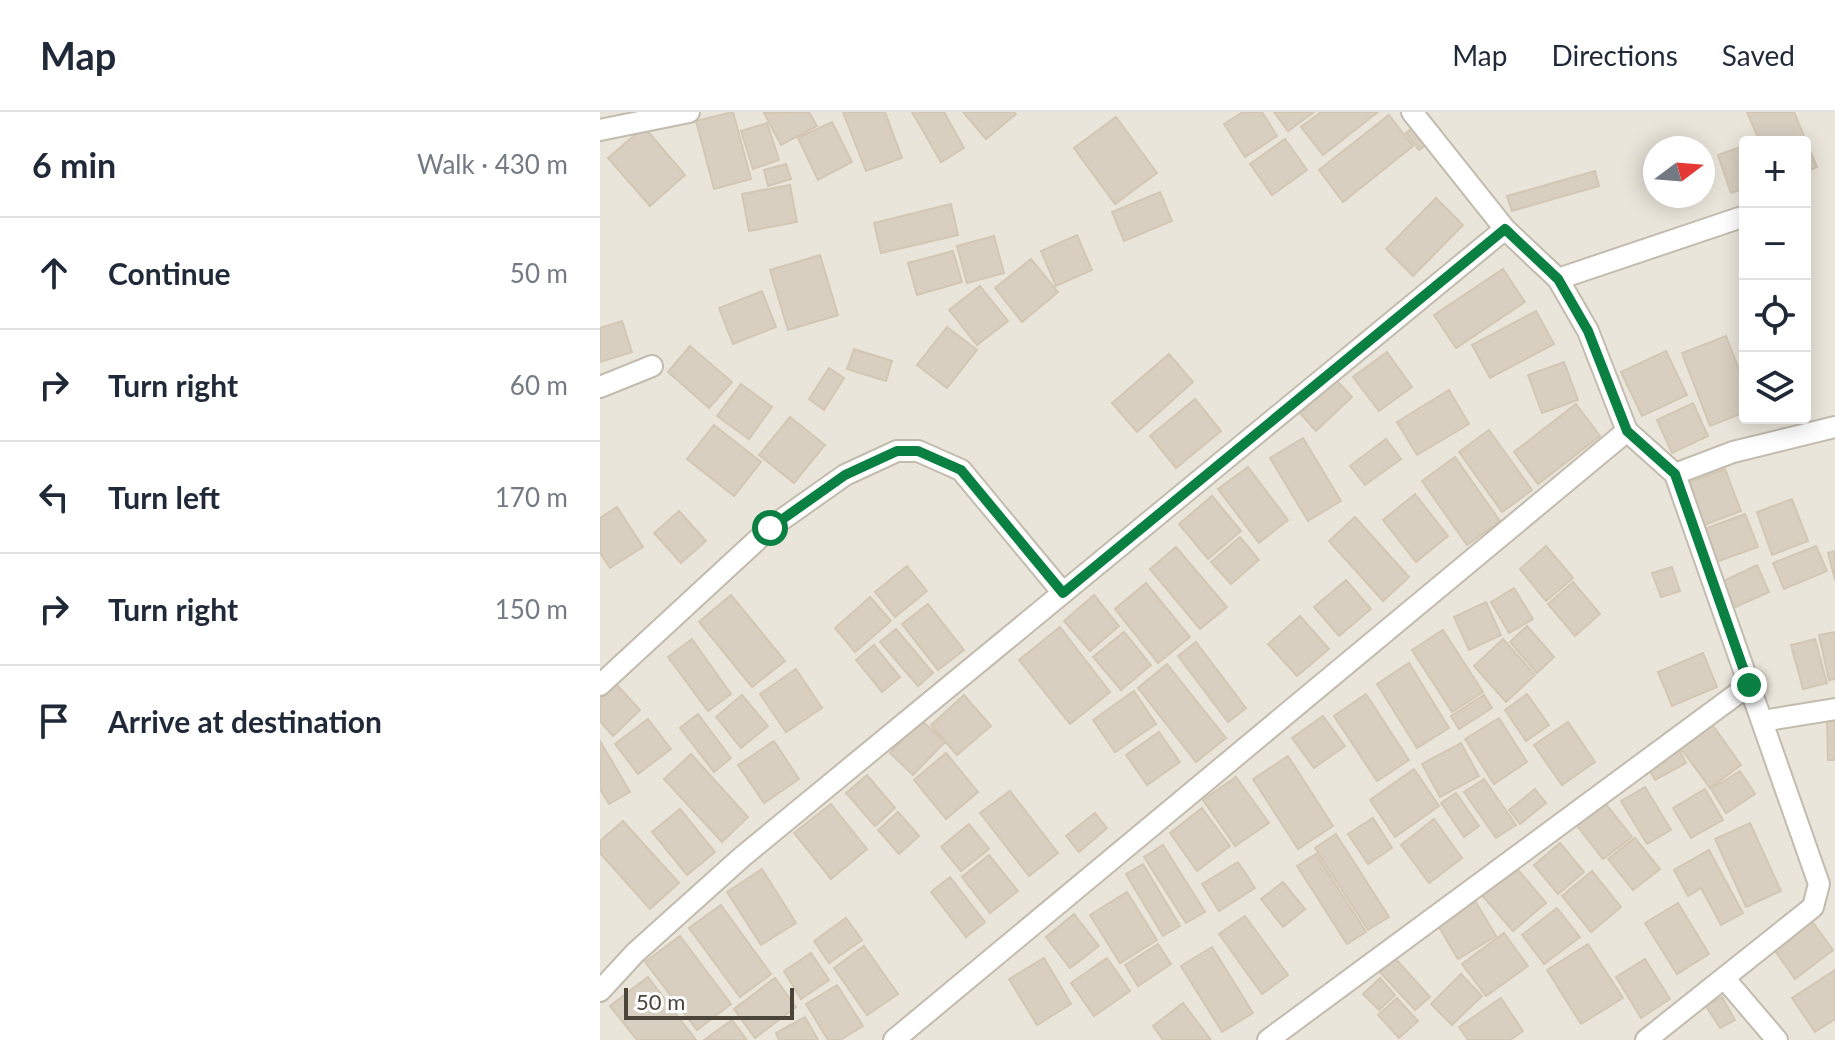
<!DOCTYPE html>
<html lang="en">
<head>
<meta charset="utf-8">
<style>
	:root { --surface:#fff; --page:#f2f2f3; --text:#1f2937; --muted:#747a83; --line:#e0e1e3 }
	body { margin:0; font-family:Lato,sans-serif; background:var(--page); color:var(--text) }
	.controls { position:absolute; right:24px; top:24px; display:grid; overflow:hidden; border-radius:8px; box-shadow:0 4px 20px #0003 }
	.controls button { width:72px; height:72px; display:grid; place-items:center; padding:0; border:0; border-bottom:2px solid var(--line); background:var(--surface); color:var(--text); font:40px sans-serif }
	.compass { position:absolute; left:1043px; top:24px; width:72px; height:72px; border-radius:50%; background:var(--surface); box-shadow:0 4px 20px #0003; rotate:74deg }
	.scale { position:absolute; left:24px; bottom:20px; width:170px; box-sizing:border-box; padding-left:8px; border:4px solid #4b4439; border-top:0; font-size:22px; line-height:28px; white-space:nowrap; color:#4b4439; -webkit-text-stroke:6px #fff; paint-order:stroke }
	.stop { position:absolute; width:24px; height:24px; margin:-18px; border:6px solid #0b8043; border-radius:50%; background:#fff }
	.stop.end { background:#0b8043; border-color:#fff; box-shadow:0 2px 8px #0008 }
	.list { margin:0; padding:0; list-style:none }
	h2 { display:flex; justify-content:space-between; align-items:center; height:104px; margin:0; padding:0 32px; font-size:34px }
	h2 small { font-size:26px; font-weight:400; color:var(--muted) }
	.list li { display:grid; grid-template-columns:52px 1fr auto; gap:24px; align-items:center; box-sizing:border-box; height:112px; padding:0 32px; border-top:2px solid var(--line) }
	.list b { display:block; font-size:30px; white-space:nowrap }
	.list em { font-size:26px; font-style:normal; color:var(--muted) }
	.icon { flex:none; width:44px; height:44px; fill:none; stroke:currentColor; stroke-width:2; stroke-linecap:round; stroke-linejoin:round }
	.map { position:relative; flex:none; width:1235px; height:928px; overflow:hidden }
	header { display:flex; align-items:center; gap:48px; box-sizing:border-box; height:112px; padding:0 40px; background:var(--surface); border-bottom:2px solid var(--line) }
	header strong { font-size:38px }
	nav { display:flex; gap:44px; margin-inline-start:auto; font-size:28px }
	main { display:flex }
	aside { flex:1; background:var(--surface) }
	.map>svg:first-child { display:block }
	.residential { fill:#eae5da; fill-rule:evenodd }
	.building { fill:#d8cfc1; stroke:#d3c7b4; stroke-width:2 }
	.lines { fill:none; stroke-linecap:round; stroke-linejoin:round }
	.minor-casing { stroke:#c2bbae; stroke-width:24 }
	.minor { stroke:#fff; stroke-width:20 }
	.route { stroke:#0b8043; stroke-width:10 }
</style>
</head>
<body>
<header>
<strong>Map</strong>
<nav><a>Map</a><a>Directions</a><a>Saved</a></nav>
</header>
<main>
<aside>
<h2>6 min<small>Walk · 430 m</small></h2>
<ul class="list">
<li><svg class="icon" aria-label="ahead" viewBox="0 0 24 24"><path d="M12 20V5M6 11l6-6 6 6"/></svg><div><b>Continue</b></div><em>50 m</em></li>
<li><svg class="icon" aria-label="right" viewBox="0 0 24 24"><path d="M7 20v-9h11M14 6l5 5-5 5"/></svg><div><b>Turn right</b></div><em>60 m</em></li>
<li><svg class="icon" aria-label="left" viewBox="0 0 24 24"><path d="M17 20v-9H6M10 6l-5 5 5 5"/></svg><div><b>Turn left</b></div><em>170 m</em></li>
<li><svg class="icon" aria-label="right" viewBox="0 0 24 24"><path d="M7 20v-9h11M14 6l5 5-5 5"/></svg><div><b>Turn right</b></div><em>150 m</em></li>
<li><svg class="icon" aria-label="arrive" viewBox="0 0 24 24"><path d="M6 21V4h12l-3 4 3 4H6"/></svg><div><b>Arrive at destination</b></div></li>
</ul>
</aside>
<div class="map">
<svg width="1235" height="928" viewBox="0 0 1235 928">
	<rect width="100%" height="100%" fill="#f6f3ec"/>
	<!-- residential -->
	<path class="residential" d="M0,0H1235V928H0ZM1145,30H1205V306H1145ZM1055,36H1103V84H1055Z"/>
	<!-- building -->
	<path class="building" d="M133,0L151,67L114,77L96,9Z
		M209,0L217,14L181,33L164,1Z
		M243,0H285L302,46L266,59Z
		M312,0H344L364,36L341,50Z
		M363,0H414L416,2L386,27Z
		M643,0H662L677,24L645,45L624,12Z
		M674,0H714L688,19Z
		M721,0H778L723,43L701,15Z
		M1147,0H1194L1217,55L1205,60V30H1160Z
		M789,3L813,34L743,90L719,58Z
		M516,5L557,61L515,92L474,36Z
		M232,10L252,50L218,68L198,26Z
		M167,11L179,48L153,57L141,19Z
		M815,14L828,31L819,38L806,21Z
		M44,15L85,63L50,94L8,46Z
		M685,27L707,58L672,83L650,52Z
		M1140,35L1145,47V76L1131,81L1118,43Z
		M186,52L191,67L168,74L164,58Z
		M995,59L999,74L912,99L907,84Z
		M190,73L197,110L149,119L142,82Z
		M560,80L572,109L524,129L512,100Z
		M836,86L863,113L813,164L786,137Z
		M351,92L358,123L281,141L274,111Z
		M477,123L492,158L456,174L441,139Z
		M394,124L404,161L367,171L357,134Z
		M353,139L362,170L317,183L308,151Z
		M220,143L238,203L188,218L170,158Z
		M431,147L458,180L422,210L395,176Z
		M903,157L925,190L856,236L834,203Z
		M380,174L408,209L377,233L349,198Z
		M162,179L176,215L133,232L119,196Z
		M936,199L954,232L890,266L872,233Z
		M22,209L32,240L0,250V216Z
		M347,215L377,238L347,276L317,253Z
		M1126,224L1145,273V300L1110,314L1082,241Z
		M90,234L132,270L109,296L68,260Z
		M254,237L292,249L286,269L247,257Z
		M1066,239L1087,283L1042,304L1021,260Z
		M787,240L812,275L779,299L753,265Z
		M569,242L593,270L537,320L512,291Z
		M964,250L978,288L942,301L928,263Z
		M229,256L244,266L224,298L209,287Z
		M736,268L752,285L716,319L700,301Z
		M141,272L172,295L149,327L117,304Z
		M849,278L869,312L817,343L797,310Z
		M595,287L621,319L576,356L550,324Z
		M1093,291L1108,324L1072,341L1057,308Z
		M976,292L1000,324L938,372L914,340Z
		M190,305L225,333L194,371L159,343Z
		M114,313L161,350L134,384L87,347Z
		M889,318L932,378L902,400L859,340Z
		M703,326L741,389L708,409L670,346Z
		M786,327L801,347L765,373L750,354Z
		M855,345L900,409L867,433L822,369Z
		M648,355L688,408L659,431L618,377Z
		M1125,357L1141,399L1102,414L1085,372Z
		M815,382L848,424L816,450L783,408Z
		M612,384L641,419L608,447L579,412Z
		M1192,387L1208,429L1172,443L1157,400Z
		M17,395L43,435L10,456L0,441V406Z
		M79,399L106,429L81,451L54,421Z
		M1145,402L1158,435L1116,450L1104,417Z
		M755,405L809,465L783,489L729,429Z
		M640,425L659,448L631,472L611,450Z
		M946,434L973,466L946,489L920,457Z
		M1216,434L1227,459L1184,477L1173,451Z
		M576,435L627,495L600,517L550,457Z
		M1235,439V468L1228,441Z
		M1157,453L1169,480L1127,499L1115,473Z
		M307,454L327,479L295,505L275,480Z
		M1072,455L1080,479L1061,485L1052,461Z
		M746,468L771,497L739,524L714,495Z
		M973,470L1000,502L975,524L948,492Z
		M546,471L590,525L558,551L515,497Z
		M914,476L933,507L909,521L891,490Z
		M131,483L185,549L152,575L99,510Z
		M494,483L519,514L490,539L464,509Z
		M270,485L291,509L255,540L235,516Z
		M886,490L901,523L869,538L854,505Z
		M328,492L364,538L338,558L302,512Z
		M700,504L729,537L697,564L668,532Z
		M927,514L954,545L937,561L910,530Z
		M460,515L510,580L470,612L419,548Z
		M296,517L333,561L318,574L280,530Z
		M843,518L883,580L852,600L812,538Z
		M524,520L551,553L521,578L493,545Z
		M1235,520V567L1229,568L1219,523Z
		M92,527L131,582L108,599L68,545Z
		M903,527L935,563L906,590L874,554Z
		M1215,527L1227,571L1203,577L1191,533Z
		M596,530L646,596L628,610L578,544Z
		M274,533L300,565L282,580L256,548Z
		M1103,541L1117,575L1072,594L1058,560Z
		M809,551L849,616L817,636L777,572Z
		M567,552L626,626L596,650L538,576Z
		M196,557L222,596L186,620L160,582Z
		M16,572L40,598L13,624L0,609V587Z
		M534,579L556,612L515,640L493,608Z
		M766,582L809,648L777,669L734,604Z
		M927,582L949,613L926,629L905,598Z
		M142,583L168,614L141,636L116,605Z
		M364,583L391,614L357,643L331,613Z
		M884,583L892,596L859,617L851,604Z
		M98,602L131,646L114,660L80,616Z
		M723,604L745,634L714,656L692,626Z
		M899,606L927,650L894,672L865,627Z
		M48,607L71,637L38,662L15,632Z
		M1227,607H1235V648H1228Z
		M321,608L345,630L313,663L290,641Z
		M1109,608L1141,653L1110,676L1077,631Z
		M968,610L995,650L962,673L934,633Z
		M559,620L580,650L547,673L526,643Z
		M0,629L30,680L9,692L0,677Z
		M174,629L199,667L164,691L138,653Z
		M861,631L879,664L840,685L822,652Z
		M1078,635L1086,651L1055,668L1046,652Z
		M346,641L378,680L346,707L314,668Z
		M91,642L148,705L122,730L64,667Z
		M688,644L733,714L698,737L653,667Z
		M814,657L839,694L795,725L770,688Z
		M1140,659L1155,682L1126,701L1111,677Z
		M267,663L295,696L275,714L246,681Z
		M636,665L669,711L635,734L603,688Z
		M884,667L916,713L896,726L864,680Z
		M1045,675L1071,718L1047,732L1021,689Z
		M935,677L946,691L920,712L909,698Z
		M1105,677L1123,708L1091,726L1073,696Z
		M410,679L458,741L429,764L380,701Z
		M856,681L879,714L864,725L841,691Z
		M1002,687L1032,725L1003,747L974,710Z
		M231,692L267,737L231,767L194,721Z
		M602,696L630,734L597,759L570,721Z
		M80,697L115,740L87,763L52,720Z
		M298,700L319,724L299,742L278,718Z
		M495,701L507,716L479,740L466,724Z
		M773,706L792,736L768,752L748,722Z
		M834,707L862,746L829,771L801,733Z
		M23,709L79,771L50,797L0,741V729Z
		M1150,711L1181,779L1146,795L1115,727Z
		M369,712L389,737L361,759L341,735Z
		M736,722L789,805L768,818L715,736Z
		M1035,726L1060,757L1033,778L1008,747Z
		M960,731L984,760L958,782L934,753Z
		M563,733L605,800L586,811L544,745Z
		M1109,738L1143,801L1121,813L1101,776L1088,784L1074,758Z
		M716,742L766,820L747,832L697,754Z
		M389,743L418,779L390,801L362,765Z
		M638,750L655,776L619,799L602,772Z
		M543,752L580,814L563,824L526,762Z
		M914,753L946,791L913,819L881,782Z
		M162,757L196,811L161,833L127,780Z
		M992,759L1021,795L991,820L962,784Z
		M350,765L385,810L366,825L331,780Z
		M683,770L705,797L683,815L661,787Z
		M527,780L557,828L520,851L490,803Z
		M872,784L896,824L858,847L834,807Z
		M1078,791L1109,842L1077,862L1045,811Z
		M121,793L171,862L140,885L89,816Z
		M957,796L980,825L944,852L922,823Z
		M474,802L499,834L470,856L446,825Z
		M645,804L688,863L662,882L619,822Z
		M246,806L262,828L229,851L214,829Z
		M1211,808L1233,838L1195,867L1173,836Z
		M904,821L928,854L886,884L862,852Z
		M80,824L131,892L97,918L45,850Z
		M558,832L571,852L538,874L525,853Z
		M988,832L1023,886L981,912L947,858Z
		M264,834L298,882L267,903L234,856Z
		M612,835L653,901L622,920L581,854Z
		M211,841L229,868L201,887L184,859Z
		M794,845L830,885L815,898L779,859Z
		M444,846L471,892L437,913L409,867Z
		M507,846L530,879L494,904L471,871Z
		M1045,847L1070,887L1041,906L1016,865Z
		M1235,858V907L1215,920L1192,886Z
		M861,862L882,884L852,913L831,892Z
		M48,865L96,928H37L10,894Z
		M175,866L196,895L155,926L134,897Z
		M780,866L795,883L779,898L763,882Z
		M237,873L263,914L240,928H228L206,892Z
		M1122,885L1135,908L1120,916L1106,894Z
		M797,886L818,909L799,926L778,903Z
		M901,886L923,919L910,928H868L859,915Z
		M583,891L611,928H563L553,914Z
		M205,905L218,928H179L176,921Z
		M132,908L147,928H104Z"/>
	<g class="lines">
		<defs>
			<path id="minor" d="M812,0L905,117L958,167L988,219L1027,319L1075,362L1133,340L1235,315
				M0,18L89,0
				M958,167L1145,104
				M0,275L52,254
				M0,573L170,416L245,363L297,339H318L361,358L463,481
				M1162,609L1235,597
				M1125,867L1177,928
				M0,879L35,841L142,745L905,117
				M294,928L1027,319
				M668,928L1149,573
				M1046,928L1213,795L1219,772L1075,362"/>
		</defs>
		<!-- minor casing -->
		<use href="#minor" class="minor-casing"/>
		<!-- minor -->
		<use href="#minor" class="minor"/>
	</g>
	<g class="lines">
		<!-- route -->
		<path class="route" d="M170,416L245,363L297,339H318L361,358L463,481L905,117L958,167L988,219L1027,319L1075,362L1149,573"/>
	</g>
</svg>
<div class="controls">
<button>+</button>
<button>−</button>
<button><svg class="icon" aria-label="locate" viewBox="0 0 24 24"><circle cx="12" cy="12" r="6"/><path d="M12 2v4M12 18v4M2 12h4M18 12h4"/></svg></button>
<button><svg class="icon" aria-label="layers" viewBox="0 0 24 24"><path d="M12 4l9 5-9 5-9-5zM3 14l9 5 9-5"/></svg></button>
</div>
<svg class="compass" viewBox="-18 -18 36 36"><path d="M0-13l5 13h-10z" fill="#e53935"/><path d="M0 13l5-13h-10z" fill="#747a83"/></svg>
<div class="scale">50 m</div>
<div class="stop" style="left:170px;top:416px"></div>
<div class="stop end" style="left:1149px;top:573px"></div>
</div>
</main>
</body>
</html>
